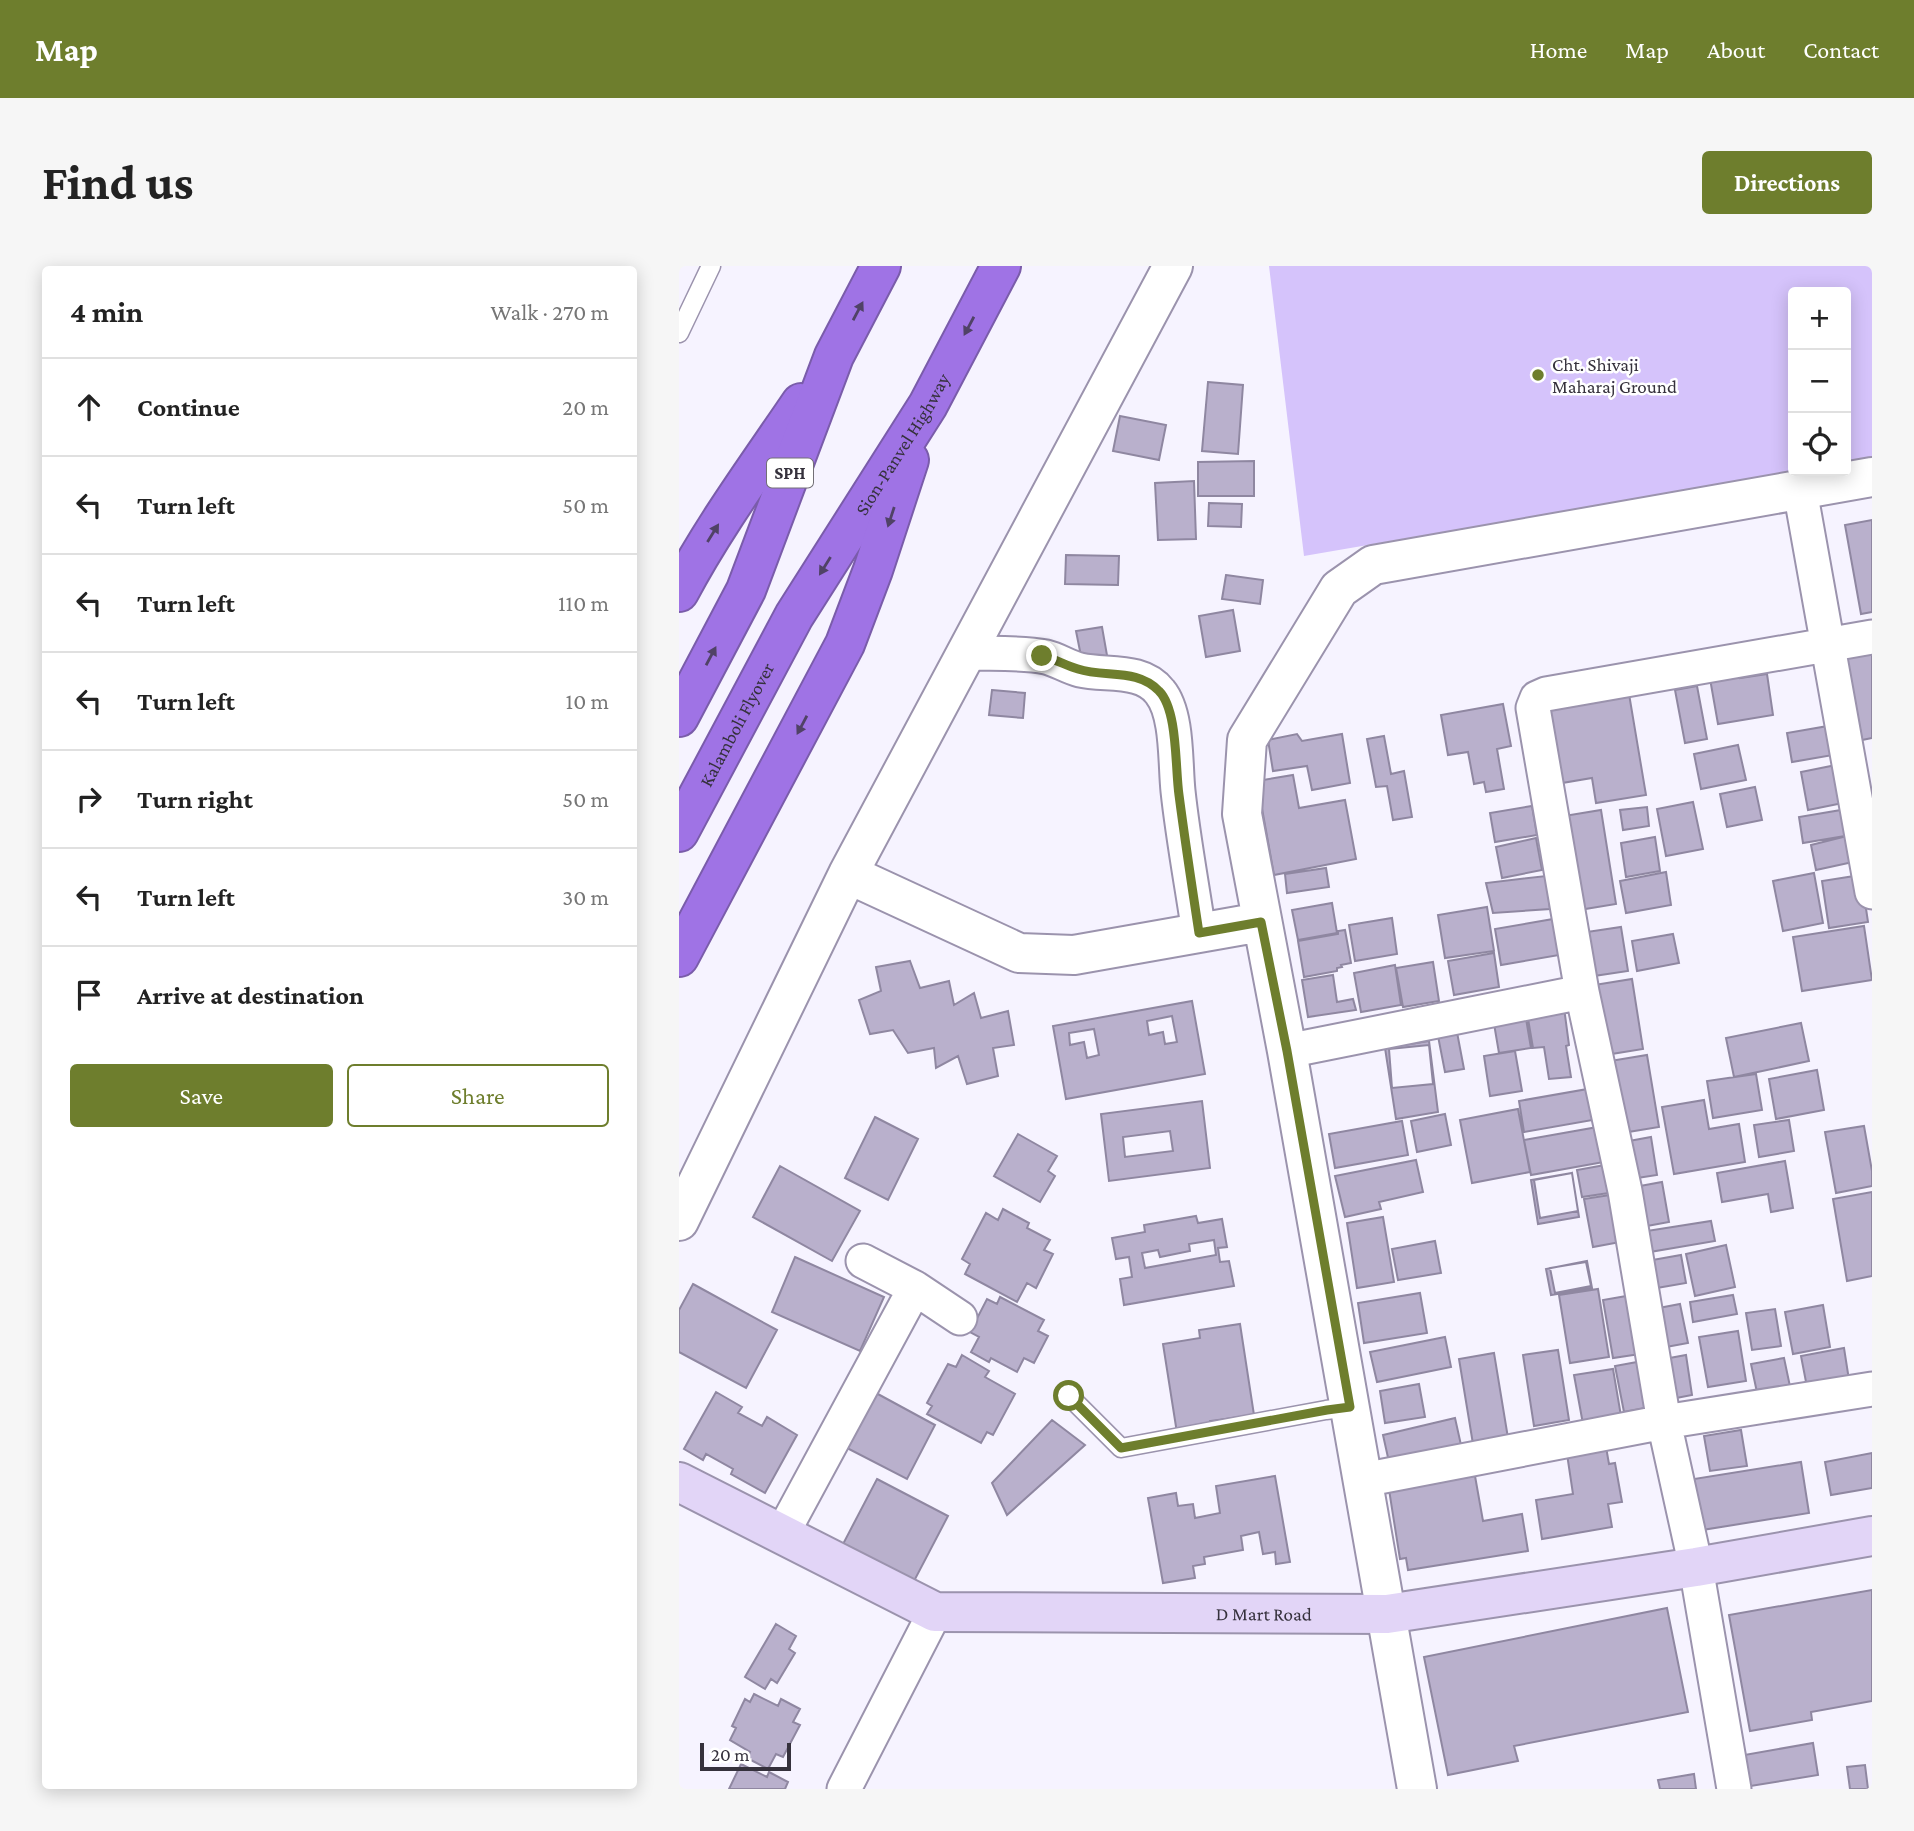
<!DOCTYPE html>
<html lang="en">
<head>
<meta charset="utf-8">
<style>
	:root { --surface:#fff; --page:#f6f6f6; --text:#222; --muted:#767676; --line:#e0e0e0; --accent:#6e7e2d }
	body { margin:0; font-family:"Crimson Pro",serif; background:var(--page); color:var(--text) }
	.controls { position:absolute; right:21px; top:21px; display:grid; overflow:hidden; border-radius:7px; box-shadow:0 4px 18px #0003 }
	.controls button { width:63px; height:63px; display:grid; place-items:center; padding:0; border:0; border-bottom:2px solid var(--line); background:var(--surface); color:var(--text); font:35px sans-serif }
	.scale { position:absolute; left:21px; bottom:18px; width:91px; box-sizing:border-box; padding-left:7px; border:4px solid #35313c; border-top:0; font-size:19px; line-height:24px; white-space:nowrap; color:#35313c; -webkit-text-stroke:5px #fff; paint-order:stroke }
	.stop { position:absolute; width:21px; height:21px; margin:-16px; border:5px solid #6e7e2d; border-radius:50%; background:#fff }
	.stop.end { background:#6e7e2d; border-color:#fff; box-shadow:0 2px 7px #0008 }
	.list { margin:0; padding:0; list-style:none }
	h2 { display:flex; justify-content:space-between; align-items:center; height:91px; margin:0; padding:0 28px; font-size:30px }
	h2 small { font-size:23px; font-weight:400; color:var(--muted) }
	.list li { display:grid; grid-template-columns:46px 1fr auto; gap:21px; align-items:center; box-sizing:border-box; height:98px; padding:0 28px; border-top:2px solid var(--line) }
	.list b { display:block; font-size:26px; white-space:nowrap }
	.list em { font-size:23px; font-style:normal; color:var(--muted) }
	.actions { display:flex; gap:14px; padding:21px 28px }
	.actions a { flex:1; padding:16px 0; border:2px solid var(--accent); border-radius:7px; text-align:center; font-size:24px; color:var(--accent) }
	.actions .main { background:var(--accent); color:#fff }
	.icon { flex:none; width:38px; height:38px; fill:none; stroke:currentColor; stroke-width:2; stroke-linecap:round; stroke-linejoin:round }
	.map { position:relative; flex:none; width:1193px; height:1523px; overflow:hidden; border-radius:7px }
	header { display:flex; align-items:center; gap:42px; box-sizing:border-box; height:98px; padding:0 35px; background:var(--accent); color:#fff }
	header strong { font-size:33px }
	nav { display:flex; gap:38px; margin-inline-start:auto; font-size:24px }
	.intro { display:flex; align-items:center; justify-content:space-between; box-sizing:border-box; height:168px; padding:0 42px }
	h1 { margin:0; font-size:49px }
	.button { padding:18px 32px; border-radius:7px; background:var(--accent); color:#fff; font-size:24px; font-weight:700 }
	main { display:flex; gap:42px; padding:0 42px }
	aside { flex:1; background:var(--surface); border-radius:7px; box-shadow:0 4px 18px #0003 }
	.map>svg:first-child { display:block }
	.green { fill:#d5c3fb }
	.building { fill:#b9b0cc; stroke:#8f87a1; stroke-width:2; fill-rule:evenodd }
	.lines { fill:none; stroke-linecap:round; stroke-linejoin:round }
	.service-casing { stroke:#9b93ad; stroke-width:21 }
	.minor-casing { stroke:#9b93ad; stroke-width:37 }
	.tertiary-casing { stroke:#9b93ad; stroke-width:42 }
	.secondary-casing { stroke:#9b93ad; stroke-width:42 }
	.motorway-casing { stroke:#7a5caa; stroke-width:42 }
	.service { stroke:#fff; stroke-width:18 }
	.minor { stroke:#fff; stroke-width:33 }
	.tertiary { stroke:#fff; stroke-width:38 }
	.secondary { stroke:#e2d5f7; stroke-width:38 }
	.motorway { stroke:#9f73e5; stroke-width:38 }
	.oneway { fill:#504266 }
	.route { stroke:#6e7e2d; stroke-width:9 }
	.poi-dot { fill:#6e7e2d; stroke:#fff; stroke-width:2.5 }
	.labels { text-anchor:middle; stroke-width:5; stroke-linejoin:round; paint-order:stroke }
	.shield { fill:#fff; stroke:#726f76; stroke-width:2 }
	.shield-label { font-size:18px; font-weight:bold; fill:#35313c }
	.poi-label { font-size:19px; fill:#35313c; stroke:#fff; text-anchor:start }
	.street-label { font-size:19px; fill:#35313c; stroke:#fff }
</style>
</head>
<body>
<header>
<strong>Map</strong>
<nav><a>Home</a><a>Map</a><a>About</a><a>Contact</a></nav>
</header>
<div class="intro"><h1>Find us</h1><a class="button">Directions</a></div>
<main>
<aside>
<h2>4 min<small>Walk · 270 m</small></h2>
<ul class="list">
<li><svg class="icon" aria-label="ahead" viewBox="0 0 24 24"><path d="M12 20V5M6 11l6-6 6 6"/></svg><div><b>Continue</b></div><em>20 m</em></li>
<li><svg class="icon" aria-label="left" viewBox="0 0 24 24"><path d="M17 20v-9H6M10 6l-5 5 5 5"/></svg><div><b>Turn left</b></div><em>50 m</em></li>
<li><svg class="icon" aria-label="left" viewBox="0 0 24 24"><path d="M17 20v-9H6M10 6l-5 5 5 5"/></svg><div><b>Turn left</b></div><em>110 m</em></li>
<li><svg class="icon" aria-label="left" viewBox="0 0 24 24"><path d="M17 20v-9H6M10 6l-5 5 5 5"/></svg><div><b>Turn left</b></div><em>10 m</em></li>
<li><svg class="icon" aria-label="right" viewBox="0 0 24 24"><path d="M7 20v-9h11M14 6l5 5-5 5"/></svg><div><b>Turn right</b></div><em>50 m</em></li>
<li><svg class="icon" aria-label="left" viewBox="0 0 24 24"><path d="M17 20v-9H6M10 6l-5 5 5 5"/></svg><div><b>Turn left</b></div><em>30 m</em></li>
<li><svg class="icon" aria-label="arrive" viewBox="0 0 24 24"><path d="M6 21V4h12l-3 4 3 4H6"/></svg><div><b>Arrive at destination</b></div></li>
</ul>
<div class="actions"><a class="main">Save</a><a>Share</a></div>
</aside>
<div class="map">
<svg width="1193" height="1523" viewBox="0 0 1193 1523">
	<rect width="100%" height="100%" fill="#f6f3ff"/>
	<!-- green -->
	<path class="green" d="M590,0H1193V192L1167,197V26H1114V205H1119L625,290Z"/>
	<!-- building -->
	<path class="building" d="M529,116L564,119L559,188L523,185Z
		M441,150L487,159L480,194L434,185Z
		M575,195V230H519V196Z
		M515,215L517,273L479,274L476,217Z
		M530,237L563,238L562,261L529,260Z
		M1193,254V346L1182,348L1166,259Z
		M387,289L440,290L439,319L386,318Z
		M547,309L584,314L581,338L543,333Z
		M554,344L561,385L527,391L520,350Z
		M423,361L429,395L404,400L397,365Z
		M1193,376V472L1183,474L1166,381Z
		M1060,402L1061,412L1088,408L1094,449L1039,458L1030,407Z
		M1018,420L1028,473L1006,477L996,424Z
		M313,424L346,427L344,452L310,449Z
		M950,428L967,529L917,537L913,512L883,517L870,441Z
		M824,438L832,480L818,483L825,523L807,526L805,516L795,518L789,486L769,489L762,449Z
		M1149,460L1154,489L1113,496L1108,467Z
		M618,468L623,475L663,468L671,517L633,524L628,500L594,505L589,474Z
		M705,470L712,508L725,505L733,551L714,554L708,520L697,521L688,473Z
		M1059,479L1067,514L1022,523L1015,488Z
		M1157,499L1164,537L1129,544L1122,506Z
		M614,509L620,542L666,534L677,593L595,609L578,515Z
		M1076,521L1083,554L1048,561L1041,528Z
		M1014,536L1024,583L987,590L978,543Z
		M853,540L858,569L816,576L811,547Z
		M968,541L970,560L944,564L941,544Z
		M1168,543L1172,569L1124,577L1120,551Z
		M922,544L937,638L900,644L885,550Z
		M1168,570L1174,596L1137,604L1132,579Z
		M976,571L981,605L947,611L942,577Z
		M857,572L863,604L823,612L817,581Z
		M647,602L650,621L608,627L606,608Z
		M987,606L992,639L947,647L941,615Z
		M1135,607L1144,657L1104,665L1094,615Z
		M1182,609L1189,656L1150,662L1143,615Z
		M867,610L871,643L814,647L807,617Z
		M653,637L658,667L619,674L613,644Z
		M808,641L815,685L766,692L759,649Z
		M713,652L718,688L676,695L670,659Z
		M880,652L886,688L822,699L816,663Z
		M1185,660L1193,714L1123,725L1114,671Z
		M942,661L949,705L908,711L901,667Z
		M666,664L672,697L662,699L663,701L658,702V705L625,711L619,675L659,668V665Z
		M994,668L1000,697L958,705L953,675Z
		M815,687L820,721L775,729L769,695Z
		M231,695L241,722L270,715L275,739L295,727L302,752L329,745L335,779L314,782L319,810L288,818L279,790L257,802L255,782L229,787L214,764L191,768L180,734L202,725L197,701Z
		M754,696L760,735L724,741L717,702Z
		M716,699L722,739L682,746L675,707Z
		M654,709L658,736L674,733L677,744L629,751L623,714Z
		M953,713L964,783L920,790L909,720Z
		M884,734L890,779L887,780L892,811L870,813L865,781L854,782L847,741Z
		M513,735L526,808L387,833L374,760ZM493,750L498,776L486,778L484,766L470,769L468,755ZM415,763L420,789L408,792L405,776L391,779L390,767Z
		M845,741L852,782L820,787L813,746Z
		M1122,757L1130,795L1055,811L1047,772Z
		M777,761L785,803L766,806L758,765Z
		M750,775L759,846L717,853L706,782Z
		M750,779L754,818L713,822L710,783Z
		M836,785L843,825L811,830L805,790Z
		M968,789L980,861L937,868L925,796Z
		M1138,804L1145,844L1097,853L1090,813Z
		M1077,808L1083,844L1034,852L1028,815Z
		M920,821L925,852L845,866L840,835Z
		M1025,834L1030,863L1060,858L1066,896L995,908L983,841Z
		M523,835L531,902L430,915L422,848ZM491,865L494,885L446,891L444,871Z
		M839,843L851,906L793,917L781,854Z
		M766,848L772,879L738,886L732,855Z
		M196,851L239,873L209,934L166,912Z
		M1110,854L1115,885L1080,891L1075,859Z
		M723,855L729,889L656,902L650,868Z
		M930,859L936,894L852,909L845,874Z
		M1185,860L1193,905V920L1157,927L1146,866Z
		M339,868L378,890L369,905L376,910L361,936L315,910Z
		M972,871L978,909L945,914L939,877Z
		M737,894L744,926L700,936L702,943L666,951L656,910Z
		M1106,895L1114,942L1092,946L1089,928L1043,936L1038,907Z
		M937,897L943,925L903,931L898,904Z
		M101,900L181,945L153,995L74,951Z
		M893,907L900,951L859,958L852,914Z
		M893,907L899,945L861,952L855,914Z
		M983,916L990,956L957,962L950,922Z
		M1193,926V1010L1168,1015L1154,933Z
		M944,927L952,974L914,981L905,933Z
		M324,943L350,957L348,962L371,974L365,984L374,988L357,1022L348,1017L338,1036L286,1008L291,998L283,993L307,947L319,954Z
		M517,950L519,957L543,953L548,981L539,982L541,996L550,995L555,1020L445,1039L441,1013L453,1011L450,991L437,993L433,972L466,966L465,959ZM535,974L537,989L466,1002L463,987L479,984L481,991L511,985L510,978Z
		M704,951L715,1016L678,1022L668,957Z
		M1032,955L1036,975L959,988L955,967Z
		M756,975L762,1007L719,1014L713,983Z
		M1047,979L1056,1021L1016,1030L1007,988Z
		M1002,989L1007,1017L966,1024L962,996Z
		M116,991L205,1031L181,1085L93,1046Z
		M908,995L913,1022L872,1029L867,1003Z
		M907,996L912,1020L876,1027L871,1002Z
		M14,1018L98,1064L67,1122L0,1086V1044Z
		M919,1023L930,1091L891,1097L880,1029Z
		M741,1027L748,1067L685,1077L679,1037Z
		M959,1028L968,1087L934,1092L924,1034Z
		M1054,1029L1058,1048L1014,1056L1011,1036Z
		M321,1031L365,1054L359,1065L369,1070L355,1097L345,1092L338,1106L312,1092L310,1096L292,1086L300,1071L291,1066L308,1033L318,1038Z
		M1001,1038L1009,1077L976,1083L969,1044Z
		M1144,1039L1151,1081L1114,1088L1106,1046Z
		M1096,1043L1102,1080L1073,1084L1067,1047Z
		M561,1058L575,1149L531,1155L532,1161L498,1167L484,1078L521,1072L520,1064Z
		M1059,1065L1067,1115L1029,1121L1020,1071Z
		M766,1071L772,1101L698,1116L691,1086Z
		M1165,1082L1170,1114L1128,1121L1122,1090Z
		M879,1084L890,1154L855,1160L844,1089Z
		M815,1087L829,1172L794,1178L780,1093Z
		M283,1089L310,1105L306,1111L336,1128L314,1169L308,1166L302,1177L248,1148L253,1140L248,1137L269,1098L277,1101Z
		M1007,1089L1013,1129L992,1133L985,1093Z
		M1105,1092L1113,1130L1080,1136L1072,1098Z
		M969,1094L978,1140L945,1146L936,1100Z
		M934,1103L942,1150L904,1158L895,1109Z
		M740,1118L746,1151L706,1157L701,1125Z
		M37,1126L63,1141L59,1147L83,1160L88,1151L118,1169L86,1227L52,1208L54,1203L27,1188L24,1194L5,1183Z
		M197,1127L256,1159L228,1213L168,1182Z
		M776,1152L784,1188L712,1205L704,1169Z
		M373,1154L406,1179L328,1249L313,1217Z
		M1062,1164L1068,1200L1031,1205L1025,1170Z
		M927,1181L930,1198L936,1197L943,1236L929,1238L933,1261L863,1273L857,1234L894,1228L888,1188Z
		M1193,1187V1222L1152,1229L1146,1196Z
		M1122,1196L1130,1247L1023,1264L1015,1213Z
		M596,1210L611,1296L597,1298L596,1286L584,1288L580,1266L562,1270L564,1284L525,1291L526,1298L514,1300L516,1312L484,1317L469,1232L497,1227L499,1240L514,1238L516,1252L541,1247L537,1220Z
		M796,1210L804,1255L843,1248L849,1285L729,1304L727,1292L721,1293L708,1211L756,1216Z
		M198,1213L269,1250L234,1317L163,1280Z
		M1193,1324V1435L1132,1446L1133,1454L1071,1465L1050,1349Z
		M988,1342L1009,1446L835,1480L839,1495L769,1509L745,1391Z
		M97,1358L117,1370L110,1383L116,1387L98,1417L92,1413L86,1423L66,1411Z
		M75,1428L99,1440L102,1433L121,1443L114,1456L121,1459L104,1491L97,1488L89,1503L68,1492L71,1486L51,1474L57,1462L53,1460L66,1433L71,1436Z
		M1134,1477L1139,1509L1059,1522L1054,1491Z
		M62,1498L88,1511L90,1506L109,1516L106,1523H50Z
		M1186,1499L1189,1523H1171L1168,1501Z
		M1015,1508L1017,1523H981L979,1514Z"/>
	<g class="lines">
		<defs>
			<path id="service" d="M0,67L32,0
				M390,1130L442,1182L647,1144L671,1141"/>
			<path id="minor" d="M1121,224L1193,626
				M287,387C313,388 341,386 367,391C379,394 389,401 401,404C427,410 463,402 481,426C499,448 496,497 499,525C504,572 513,619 520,667
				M608,785L903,726
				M184,995L236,1022
				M684,1214L985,1156L1193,1123
				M103,1268L236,1022L281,1052
				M165,1523L256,1346
				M1055,1523L1017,1301L985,1156L946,925L903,726L854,442L858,432L867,428L1193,371"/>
			<path id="tertiary" d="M169,608L340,687L395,689L582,656
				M0,955L169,608L494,0
				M738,1523L608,785L563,548L568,474L660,323L694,299L1193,211"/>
			<g id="secondary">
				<path id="s1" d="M0,1216L256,1346L708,1348L1017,1301L1193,1270"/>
			</g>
			<g id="motorway">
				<path d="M0,326C35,260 80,199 122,137"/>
				<path d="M0,451L67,324L155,90L202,0"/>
				<path id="s2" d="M0,566L115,350L249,139L322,0"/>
				<path d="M0,691L166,378L194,304L230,194"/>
			</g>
		</defs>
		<!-- service casing -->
		<use href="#service" class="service-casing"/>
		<!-- minor casing -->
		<use href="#minor" class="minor-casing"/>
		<!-- tertiary casing -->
		<use href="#tertiary" class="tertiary-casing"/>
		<!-- secondary casing -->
		<use href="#secondary" class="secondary-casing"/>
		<!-- motorway casing -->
		<use href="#motorway" class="motorway-casing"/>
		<!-- service -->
		<use href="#service" class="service"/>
		<!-- minor -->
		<use href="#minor" class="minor"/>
		<!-- tertiary -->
		<use href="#tertiary" class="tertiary"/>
		<!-- secondary -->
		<use href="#secondary" class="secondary"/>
		<!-- motorway -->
		<use href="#motorway" class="motorway"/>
	</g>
	<!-- one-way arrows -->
	<defs><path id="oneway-solid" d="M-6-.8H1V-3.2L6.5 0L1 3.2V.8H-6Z" transform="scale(1.75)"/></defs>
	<g class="oneway">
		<use href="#oneway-solid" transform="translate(179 45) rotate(-62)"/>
		<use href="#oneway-solid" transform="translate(290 60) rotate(118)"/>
		<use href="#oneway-solid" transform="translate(212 251) rotate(108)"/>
		<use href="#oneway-solid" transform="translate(34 267) rotate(-58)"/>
		<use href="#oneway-solid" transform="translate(146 300) rotate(122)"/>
		<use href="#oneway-solid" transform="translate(32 390) rotate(-62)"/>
		<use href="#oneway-solid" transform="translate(123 459) rotate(118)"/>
	</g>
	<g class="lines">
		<!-- route -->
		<path class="route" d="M363,390C376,393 386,399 399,403C426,412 458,402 480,425C499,444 496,502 500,529C506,575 513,621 520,667L582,656L608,785L671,1141L648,1144L442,1182L390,1130"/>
	</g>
	<!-- markers -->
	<circle class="poi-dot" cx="859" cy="109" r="7"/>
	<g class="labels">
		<!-- shield labels -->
		<rect class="shield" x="88" y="192.5" width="46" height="29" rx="5"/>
		<g class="shield-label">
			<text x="111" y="213">SPH</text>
		</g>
		<!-- poi labels -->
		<g class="poi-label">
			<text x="873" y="105">Cht. Shivaji<tspan x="873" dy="22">Maharaj Ground</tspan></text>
		</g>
		<!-- street labels -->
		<g class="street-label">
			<text dy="7" stroke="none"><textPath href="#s2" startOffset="448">Sion-Panvel Highway</textPath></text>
			<text dy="7" stroke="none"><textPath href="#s2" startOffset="122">Kalamboli Flyover</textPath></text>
			<text dy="7" stroke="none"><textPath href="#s1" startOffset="616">D Mart Road</textPath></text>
		</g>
	</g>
</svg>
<div class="controls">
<button>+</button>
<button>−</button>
<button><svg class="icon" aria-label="locate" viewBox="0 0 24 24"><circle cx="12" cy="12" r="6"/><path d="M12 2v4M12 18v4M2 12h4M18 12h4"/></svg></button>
</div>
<div class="scale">20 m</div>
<div class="stop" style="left:390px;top:1130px"></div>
<div class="stop end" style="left:363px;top:390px"></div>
</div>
</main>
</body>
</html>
